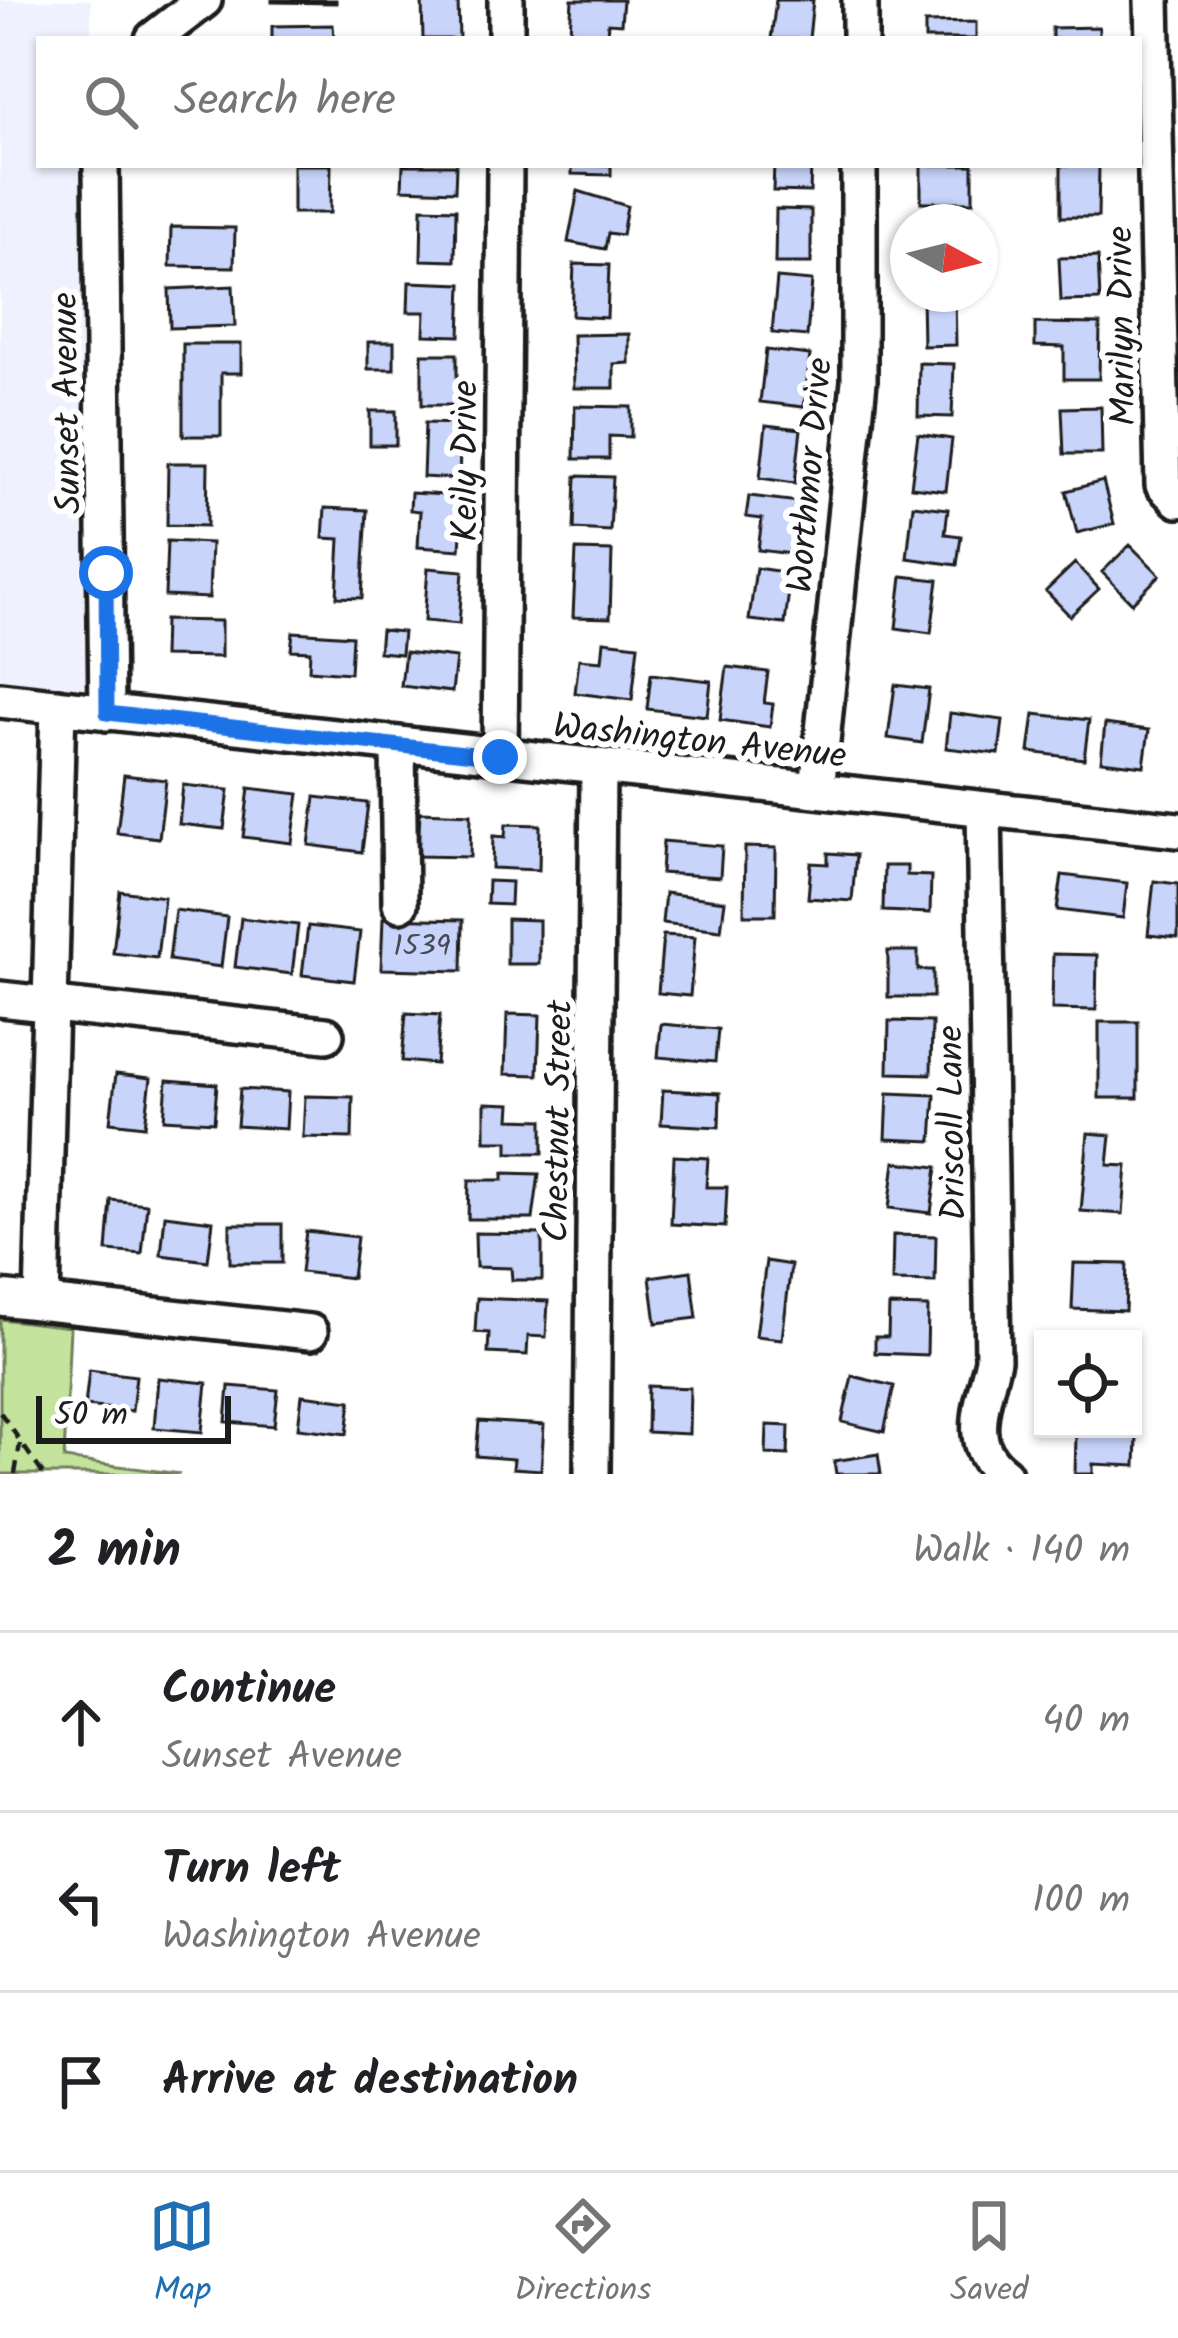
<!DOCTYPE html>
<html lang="en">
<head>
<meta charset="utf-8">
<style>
	:root { --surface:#fff; --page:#f2f2f2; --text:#202124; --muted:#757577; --line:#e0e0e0; --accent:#1f6fb2 }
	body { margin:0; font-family:Kalam,sans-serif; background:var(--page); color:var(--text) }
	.controls { position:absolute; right:36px; bottom:36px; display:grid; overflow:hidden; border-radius:0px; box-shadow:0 3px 9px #0004 }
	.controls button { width:108px; height:108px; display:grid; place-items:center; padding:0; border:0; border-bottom:3px solid var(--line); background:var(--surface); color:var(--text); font:60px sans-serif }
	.compass { position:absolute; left:890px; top:204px; width:108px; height:108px; border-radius:50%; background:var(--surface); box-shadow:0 3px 9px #0004; rotate:97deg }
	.scale { position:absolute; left:36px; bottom:30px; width:195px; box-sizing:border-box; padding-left:12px; border:6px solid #1c1c1c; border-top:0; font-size:33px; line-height:42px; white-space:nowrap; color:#1c1c1c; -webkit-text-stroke:9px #fff; paint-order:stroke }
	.stop { position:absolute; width:36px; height:36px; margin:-27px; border:9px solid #1a73e8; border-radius:50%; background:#fff }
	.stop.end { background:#1a73e8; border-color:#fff; box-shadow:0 3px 12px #0008 }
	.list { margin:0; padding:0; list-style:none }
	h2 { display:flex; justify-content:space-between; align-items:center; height:156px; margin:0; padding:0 48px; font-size:51px }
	h2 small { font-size:39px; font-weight:400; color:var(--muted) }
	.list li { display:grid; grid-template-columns:78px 1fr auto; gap:36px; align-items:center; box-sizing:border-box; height:180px; padding:0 48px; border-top:3px solid var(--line) }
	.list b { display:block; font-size:45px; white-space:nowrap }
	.list p { margin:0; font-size:39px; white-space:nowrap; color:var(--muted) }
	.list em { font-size:39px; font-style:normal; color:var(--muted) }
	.icon { flex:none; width:66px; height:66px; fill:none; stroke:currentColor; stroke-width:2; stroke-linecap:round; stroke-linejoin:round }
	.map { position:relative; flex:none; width:1178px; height:1474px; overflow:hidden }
	.search { position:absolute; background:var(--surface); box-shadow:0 3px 9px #0004; left:36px; right:36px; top:36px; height:132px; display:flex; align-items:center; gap:30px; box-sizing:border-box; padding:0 42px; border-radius:0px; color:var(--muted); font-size:45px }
	.sheet { height:696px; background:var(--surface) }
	nav { display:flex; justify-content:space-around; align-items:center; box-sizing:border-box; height:168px; border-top:3px solid var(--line); background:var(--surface); font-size:33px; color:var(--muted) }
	nav a { display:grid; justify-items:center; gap:6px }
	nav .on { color:var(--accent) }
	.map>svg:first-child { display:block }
	.built { fill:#eff2fe }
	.green { fill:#c4e49d; stroke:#70805c; stroke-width:3 }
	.building { fill:#c9d4fb; stroke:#1c1c1c; stroke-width:3 }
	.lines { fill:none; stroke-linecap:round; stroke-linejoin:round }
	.minor-casing { stroke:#1c1c1c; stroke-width:42 }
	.path { stroke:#1c1c1c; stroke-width:4.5; stroke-dasharray:12 9; stroke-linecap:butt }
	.minor { stroke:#fff; stroke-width:33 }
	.route { stroke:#1a73e8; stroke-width:15 }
	.labels { text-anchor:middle; stroke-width:12; stroke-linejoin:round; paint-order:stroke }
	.number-label { font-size:30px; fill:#474a54 }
	.street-label { font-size:36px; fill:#1c1c1c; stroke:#fff }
</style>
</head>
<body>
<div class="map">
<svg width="1178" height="1474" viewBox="0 0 1178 1474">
	<rect width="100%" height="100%" fill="#fff"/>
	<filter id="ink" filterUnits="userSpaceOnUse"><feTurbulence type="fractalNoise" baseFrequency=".00833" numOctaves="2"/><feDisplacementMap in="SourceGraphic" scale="24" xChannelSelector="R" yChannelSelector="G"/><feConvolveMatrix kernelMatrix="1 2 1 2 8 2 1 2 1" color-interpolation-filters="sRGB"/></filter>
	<g filter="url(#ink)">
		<!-- built -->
		<path class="built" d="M0,0H91V39H39V165H92L96,700L0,688Z"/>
		<!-- green -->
		<path class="green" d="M0,1319L70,1327L64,1459L180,1474H0Z"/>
		<!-- building -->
		<path class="building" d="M272,0H336V3L272,2Z
			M422,0H458L459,39H423Z
			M572,0H623L621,24L608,23L607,34L570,31Z
			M776,0H813L809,39H771Z
			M976,22V39H925V23Z
			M333,25L334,39H272V26Z
			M1099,27V39H1052V28Z
			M293,165H331L330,213H293Z
			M403,165H456L455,191L402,189Z
			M572,165H611V175L572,174Z
			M774,165H811L810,192L773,191Z
			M921,165H973V202H921Z
			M1061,165H1099L1098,217H1061Z
			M578,191L627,206L622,235L608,233L605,249L568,242Z
			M422,208L456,209L455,261L421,260Z
			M776,209L811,210V263H775Z
			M171,227L235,228L234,267L170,266Z
			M1098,257L1100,300L1061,301L1059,258Z
			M574,264L609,265L607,318L572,316Z
			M777,278L812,281L807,336L772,333Z
			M409,282L462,284L460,336L424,335L425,312H408Z
			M233,286L235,326L170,328L169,289Z
			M922,294H955L956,345L923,346Z
			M1035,323L1100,324L1099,379H1064V347L1035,346Z
			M629,334V363L614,364V388H574L573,335Z
			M368,342H394V369H368Z
			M183,344H241V373H221V436H183Z
			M766,350L810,355L804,407L760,402Z
			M422,354H457V405H422Z
			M919,363L954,364L952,417L918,416Z
			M575,406L631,407V437L609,436V459H574Z
			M1101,407L1102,454H1064L1062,408Z
			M370,411H396V445H370Z
			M425,423L461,424L459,479L423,477Z
			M766,425L801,429L795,483L760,478Z
			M918,434L952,439L946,491L911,487Z
			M168,463H208L207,526L167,525Z
			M576,476L613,477L610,531L574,529Z
			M1103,481L1114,524L1077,533L1066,491Z
			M411,493L463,496L460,550L418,547L420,511L410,510Z
			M749,496L799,502L792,554L758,550L762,519L746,517Z
			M913,505L948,509L945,534L961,536L957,565L907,558Z
			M325,508L367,510L362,598L337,597L340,539L323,538Z
			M167,541L211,543L209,598L165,596Z
			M1130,545L1160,575L1132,603L1102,572Z
			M576,550L612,551L610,618L573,617Z
			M1075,563L1099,589L1070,616L1046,591Z
			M428,568L463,571L459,624L424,621Z
			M756,568L791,573L785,624L749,620Z
			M902,576L938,580L931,633L896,628Z
			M164,620L221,621V657L163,656Z
			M381,630L403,632L401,654L379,652Z
			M293,632L352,636L350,673L309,670L310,651L291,650Z
			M604,641L638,645L632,700L575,693L579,659L602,661Z
			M405,652L456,658L452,692L401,686Z
			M727,667L768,672L764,703L773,704L770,727L720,720Z
			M651,674L711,681L707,716L647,709Z
			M895,685L929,689L922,743L888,738Z
			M950,713L1003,720L999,754L946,748Z
			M1034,714L1089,720L1084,759L1029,752Z
			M1105,724L1149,730L1144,766L1101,761Z
			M124,775L166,780L159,838L117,833Z
			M183,785L229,790L224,829L179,824Z
			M249,788L299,794L292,843L243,837Z
			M315,797L368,803L362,852L309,845Z
			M420,812L471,814L470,857L418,856Z
			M506,824L540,825L539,870L492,868L493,836L505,837Z
			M663,841L722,846L720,877L661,873Z
			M745,847L776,848L775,915H744Z
			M828,853L856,855L852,901L808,898L811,863L828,864Z
			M884,866H907V875L931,876L930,913L883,911Z
			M1062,875L1127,883L1123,918L1057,910Z
			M488,881L511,882L510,905L487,904Z
			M1154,881L1178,884V938L1148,935Z
			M120,891L164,897L157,958L113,953Z
			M665,893L725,901L721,930L662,923Z
			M175,910L227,917L221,967L169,960Z
			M241,918L298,925L292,974L235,967Z
			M383,918L463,920L462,971L381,969Z
			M507,919L539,920V964H507Z
			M308,926L360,932L354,981L302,975Z
			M663,935L695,937L690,996L658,993Z
			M888,951H918V970H933V997H888Z
			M1053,954L1097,955L1096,1010L1052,1009Z
			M406,1013L440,1015L436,1064L402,1061Z
			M507,1014L540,1015L538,1075L505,1074Z
			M889,1021L932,1022L931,1074L888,1073Z
			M1099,1022H1138V1098H1099Z
			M661,1024L718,1029L715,1062L658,1057Z
			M116,1074L151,1078L145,1126L110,1122Z
			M167,1080L217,1084L214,1122L164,1119Z
			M240,1089L288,1092L286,1129L237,1126Z
			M663,1090L720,1093L719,1127L661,1124Z
			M888,1093L935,1095L932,1141L886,1139Z
			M305,1096L353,1097L352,1138L303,1137Z
			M485,1103L511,1104L510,1119L543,1120V1153H508V1141H485Z
			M1088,1133L1111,1135L1108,1165L1127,1166L1123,1214L1081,1211Z
			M674,1156L708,1158L706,1187H727L725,1227L671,1224Z
			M895,1162L937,1167L931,1213L889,1208Z
			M503,1173L539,1174L533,1219H468L469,1180H503Z
			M111,1200L147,1204L142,1254L107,1251Z
			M165,1215L213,1221L208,1261L161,1255Z
			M230,1224H282V1263H230Z
			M306,1231L357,1237L352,1278L301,1272Z
			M475,1233L542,1234V1280H512L511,1268L476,1267Z
			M893,1235L936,1236L935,1282L892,1281Z
			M766,1261L791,1265L782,1339L756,1336Z
			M1074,1263L1127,1264L1125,1311L1072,1309Z
			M691,1271L697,1318L656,1323L650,1277Z
			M477,1298L548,1301L546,1337L528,1336L527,1355L488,1353L489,1333L475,1332Z
			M889,1306L928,1307L927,1355L875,1353V1337H888Z
			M89,1370L136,1376L132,1411L85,1406Z
			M852,1376L894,1386L884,1432L842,1422Z
			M158,1378L207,1383L202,1432L154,1428Z
			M229,1386L278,1390L274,1426L226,1422Z
			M648,1386L690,1388L689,1434L647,1432Z
			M302,1395L351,1401L347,1434L298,1428Z
			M479,1421L544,1425L541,1470L513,1468L514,1459L476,1456Z
			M767,1425L789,1426L788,1455L766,1454Z
			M1076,1435L1137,1436L1136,1466L1093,1464V1474H1075Z
			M878,1454L881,1474H836L834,1461Z"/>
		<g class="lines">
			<defs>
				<path id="minor" d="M1152,0L1163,485L1178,500
					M153,39L204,0
					M506,39V0
					M860,39V0
					M101,165L107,713
					M0,700L1178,830
					M398,745L400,904
					M500,757L505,165
					M817,790L859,381V165
					M984,809L993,1360C984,1401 963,1445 1004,1474
					M0,999L326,1035
					M0,1298L310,1332
					M42,1303L58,706
					M592,1474L598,768"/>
			</defs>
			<!-- minor casing -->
			<use href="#minor" class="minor-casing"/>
			<!-- path -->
			<path class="path" d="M0,1412L43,1474
				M15,1474L20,1444"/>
			<!-- minor -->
			<use href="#minor" class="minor"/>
		</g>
	</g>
	<g class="lines" filter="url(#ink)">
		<!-- route -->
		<path class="route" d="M106,573L107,713L500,757"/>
	</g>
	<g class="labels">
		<!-- number labels -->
		<g class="number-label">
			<text x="422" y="955">1539</text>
		</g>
		<!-- street labels -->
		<g class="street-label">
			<text transform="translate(1120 326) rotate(-91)" y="13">Marilyn Drive</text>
			<text transform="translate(65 403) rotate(-91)" y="13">Sunset Avenue</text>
			<text transform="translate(464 461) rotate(-90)" y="13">Keily Drive</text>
			<text transform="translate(808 475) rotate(-85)" y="13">Worthmor Drive</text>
			<text transform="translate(700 739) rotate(6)" y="13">Washington Avenue</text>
			<text transform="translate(556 1121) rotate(-89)" y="13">Chestnut Street</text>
			<text transform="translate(950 1123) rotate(-91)" y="13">Driscoll Lane</text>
		</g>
	</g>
</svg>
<div class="controls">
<button><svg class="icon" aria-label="locate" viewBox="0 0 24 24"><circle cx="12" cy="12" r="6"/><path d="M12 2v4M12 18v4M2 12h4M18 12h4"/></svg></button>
</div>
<svg class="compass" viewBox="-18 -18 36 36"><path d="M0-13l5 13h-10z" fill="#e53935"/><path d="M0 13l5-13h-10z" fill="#757577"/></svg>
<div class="scale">50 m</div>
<div class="stop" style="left:106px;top:573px"></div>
<div class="stop end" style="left:500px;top:757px"></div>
<div class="search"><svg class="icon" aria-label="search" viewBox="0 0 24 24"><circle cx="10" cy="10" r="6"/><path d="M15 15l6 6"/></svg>Search here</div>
</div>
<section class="sheet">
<h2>2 min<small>Walk · 140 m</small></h2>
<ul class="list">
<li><svg class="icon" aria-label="ahead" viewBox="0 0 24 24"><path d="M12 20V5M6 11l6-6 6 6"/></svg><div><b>Continue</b><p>Sunset Avenue</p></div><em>40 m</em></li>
<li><svg class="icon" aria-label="left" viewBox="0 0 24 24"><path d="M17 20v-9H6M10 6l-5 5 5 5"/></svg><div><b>Turn left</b><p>Washington Avenue</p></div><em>100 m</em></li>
<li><svg class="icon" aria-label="arrive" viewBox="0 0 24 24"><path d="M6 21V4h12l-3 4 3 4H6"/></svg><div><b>Arrive at destination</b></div></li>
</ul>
</section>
<nav>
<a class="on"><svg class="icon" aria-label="map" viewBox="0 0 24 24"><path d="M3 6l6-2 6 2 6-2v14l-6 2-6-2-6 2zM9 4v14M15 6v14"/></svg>Map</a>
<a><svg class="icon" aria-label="directions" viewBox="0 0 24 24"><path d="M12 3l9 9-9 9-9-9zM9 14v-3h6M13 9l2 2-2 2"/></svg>Directions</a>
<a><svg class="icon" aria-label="saved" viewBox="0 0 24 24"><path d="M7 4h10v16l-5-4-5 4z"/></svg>Saved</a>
</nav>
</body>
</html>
